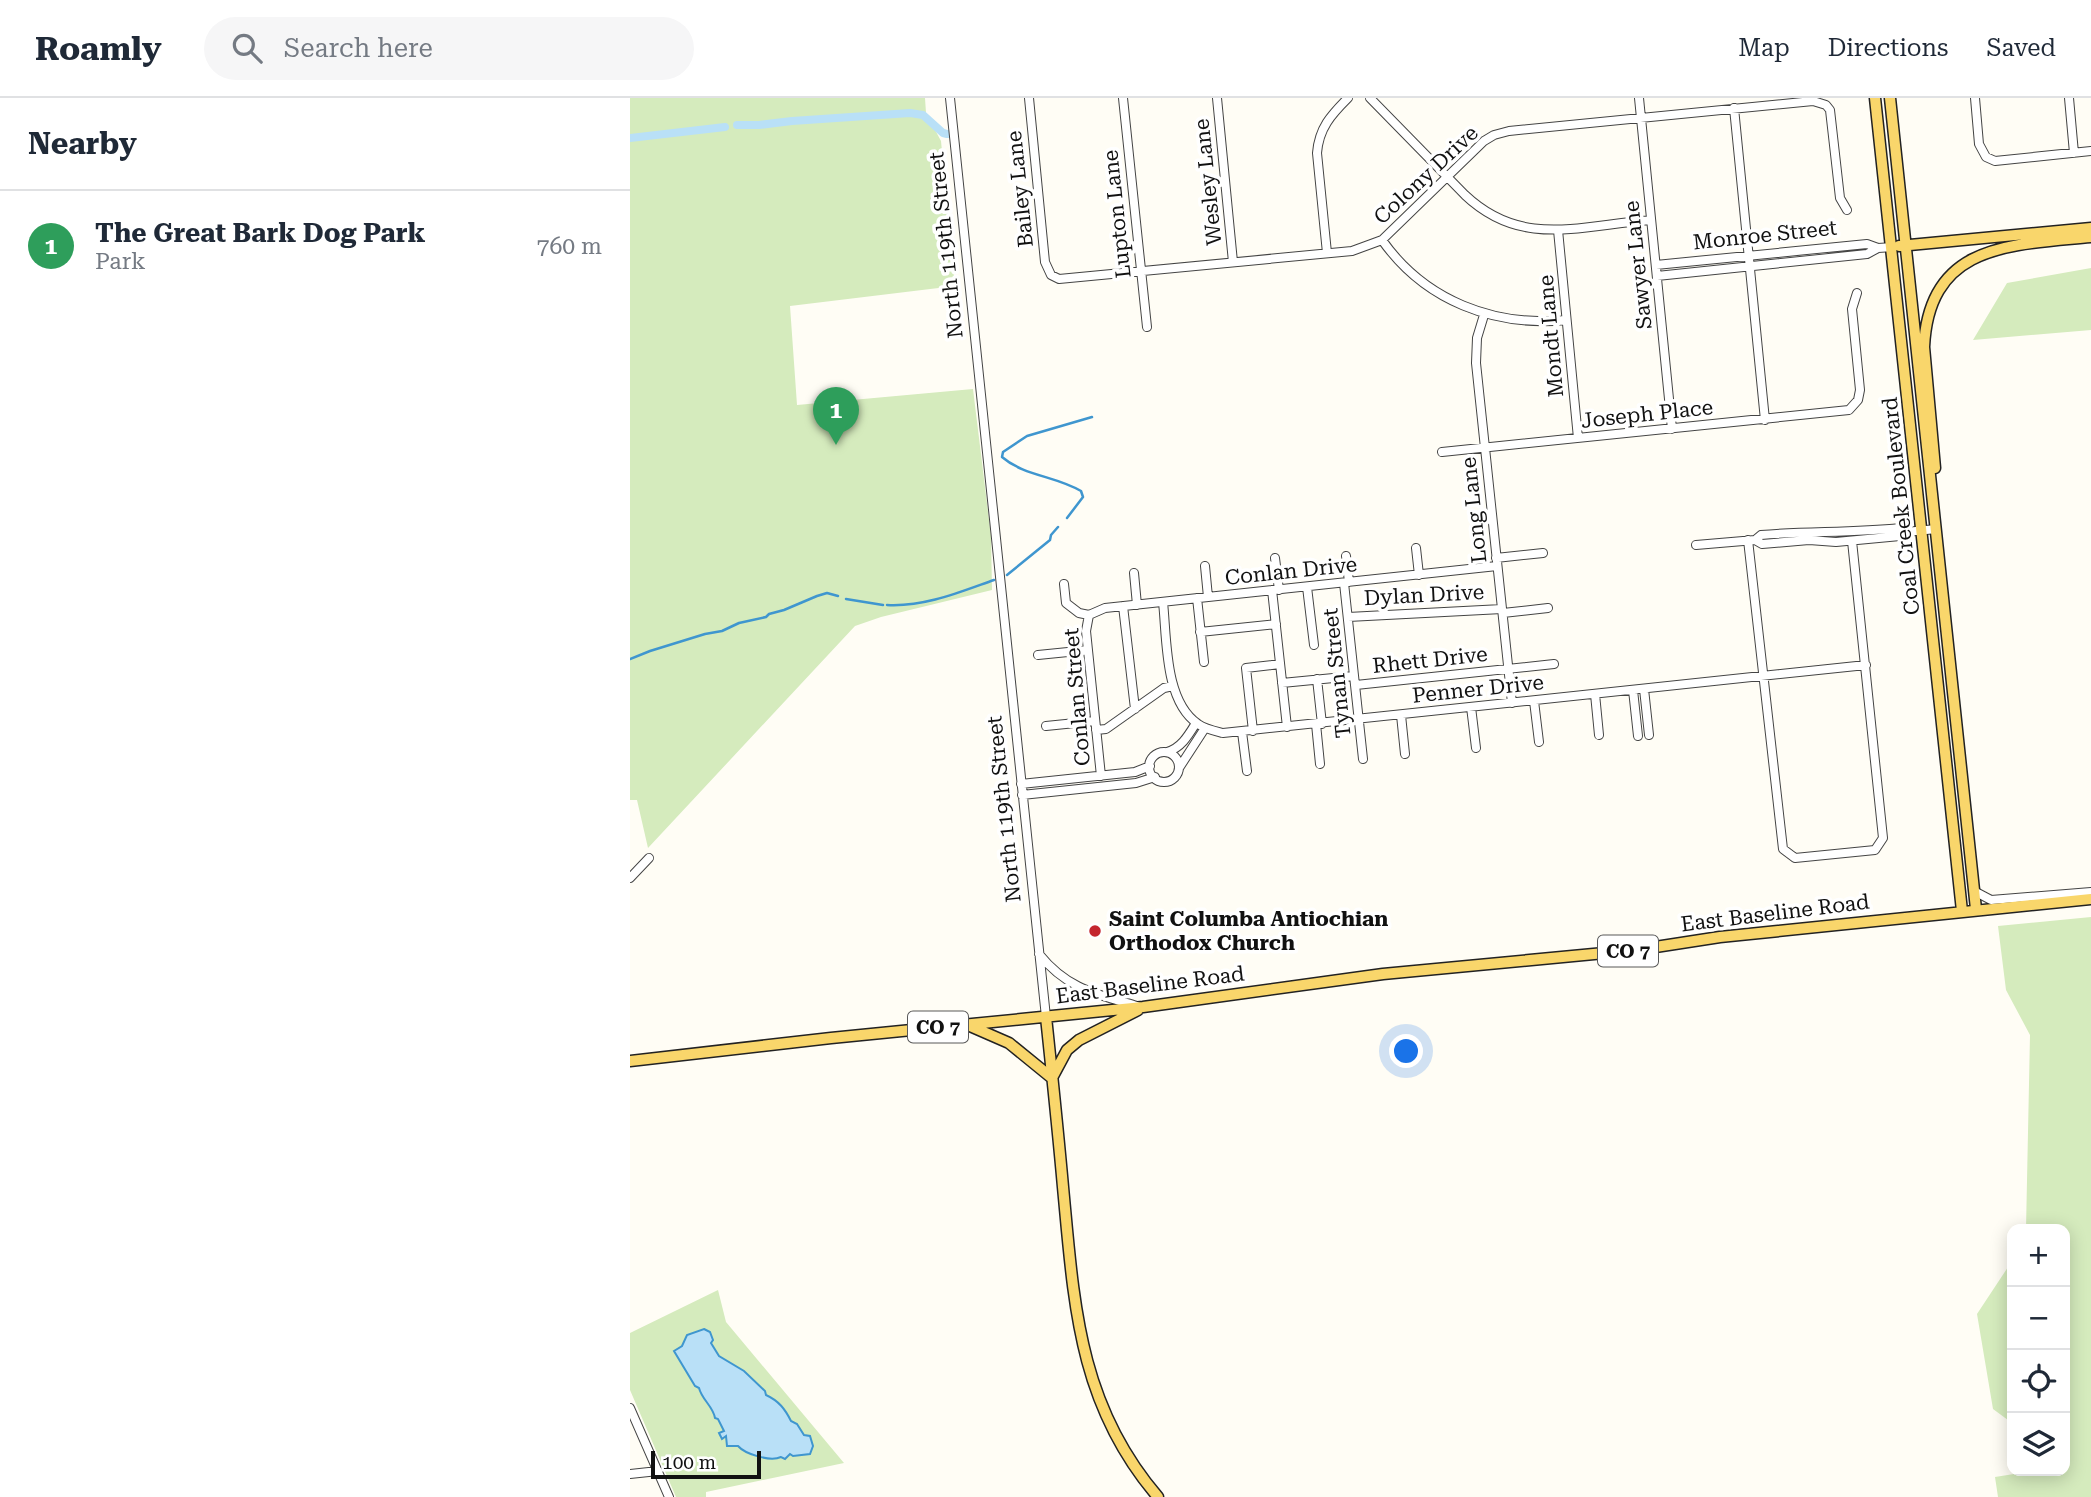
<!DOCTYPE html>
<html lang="en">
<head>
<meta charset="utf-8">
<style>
	:root { --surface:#fff; --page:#f6f6f7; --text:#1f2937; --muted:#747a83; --line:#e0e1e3; --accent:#ea580c }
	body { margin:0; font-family:"Roboto Serif",serif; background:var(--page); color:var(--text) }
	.controls { position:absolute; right:21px; bottom:21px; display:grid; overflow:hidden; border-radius:14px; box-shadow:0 4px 18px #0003 }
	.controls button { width:63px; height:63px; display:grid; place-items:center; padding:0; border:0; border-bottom:2px solid var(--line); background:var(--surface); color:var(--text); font:35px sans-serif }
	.scale { position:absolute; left:21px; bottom:18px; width:110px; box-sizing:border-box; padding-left:7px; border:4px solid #111; border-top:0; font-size:19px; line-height:24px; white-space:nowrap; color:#111; -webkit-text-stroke:5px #fff; paint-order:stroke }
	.you { position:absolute; left:777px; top:954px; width:24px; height:24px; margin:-18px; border:5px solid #fff; border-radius:50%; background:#1a73e8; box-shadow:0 0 0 10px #1a73e833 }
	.badge { display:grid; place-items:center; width:46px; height:46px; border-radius:50%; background:var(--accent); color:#fff; font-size:23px; font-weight:700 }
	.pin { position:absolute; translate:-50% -58px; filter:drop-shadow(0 2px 4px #0008) }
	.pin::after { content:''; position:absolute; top:37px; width:24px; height:21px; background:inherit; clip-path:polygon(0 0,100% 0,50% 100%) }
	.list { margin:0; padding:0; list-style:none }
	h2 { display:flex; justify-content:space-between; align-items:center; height:91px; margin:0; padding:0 28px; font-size:30px }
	h2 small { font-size:23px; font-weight:400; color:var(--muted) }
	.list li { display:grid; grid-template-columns:46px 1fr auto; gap:21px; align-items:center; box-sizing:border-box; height:112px; padding:0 28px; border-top:2px solid var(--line) }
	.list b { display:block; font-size:26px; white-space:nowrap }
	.list p { margin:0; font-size:23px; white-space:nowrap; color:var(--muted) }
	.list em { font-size:23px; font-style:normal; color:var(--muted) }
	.icon { flex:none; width:38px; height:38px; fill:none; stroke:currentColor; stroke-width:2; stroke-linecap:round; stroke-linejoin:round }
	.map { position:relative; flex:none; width:1461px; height:1399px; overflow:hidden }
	header { display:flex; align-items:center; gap:42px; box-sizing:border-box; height:98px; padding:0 35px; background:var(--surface); border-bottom:2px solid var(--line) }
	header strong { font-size:33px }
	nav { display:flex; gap:38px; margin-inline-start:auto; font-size:24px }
	.search { width:490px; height:63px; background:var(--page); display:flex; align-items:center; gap:18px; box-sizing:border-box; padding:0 24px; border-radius:38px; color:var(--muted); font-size:26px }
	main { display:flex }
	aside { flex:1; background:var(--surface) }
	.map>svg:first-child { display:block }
	.green { fill:#d5ebbd }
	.water { fill:#b9e0f7; stroke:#3f96cf; stroke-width:2 }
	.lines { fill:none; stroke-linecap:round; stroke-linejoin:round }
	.stream { stroke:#3f96cf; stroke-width:2.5 }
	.canal { stroke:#b9e0f7; stroke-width:8 }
	.minor-casing { stroke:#444; stroke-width:10 }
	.major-casing { stroke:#222; stroke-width:13 }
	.minor { stroke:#fff; stroke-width:8 }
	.major { stroke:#f9d66b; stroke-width:10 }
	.poi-dot { fill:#c4262e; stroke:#fff; stroke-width:2.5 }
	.labels { text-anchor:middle; stroke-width:7; stroke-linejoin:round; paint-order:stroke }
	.shield { fill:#fff; stroke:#585858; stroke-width:2 }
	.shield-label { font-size:19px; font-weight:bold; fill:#111 }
	.street-label { font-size:21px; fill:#111; stroke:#fff }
	.poi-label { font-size:21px; font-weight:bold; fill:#111; stroke:#fff; text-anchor:start }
</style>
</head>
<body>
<header>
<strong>Roamly</strong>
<div class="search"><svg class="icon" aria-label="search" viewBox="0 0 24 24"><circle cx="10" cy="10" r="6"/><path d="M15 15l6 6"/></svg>Search here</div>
<nav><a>Map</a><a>Directions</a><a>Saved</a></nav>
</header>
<main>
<aside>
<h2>Nearby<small></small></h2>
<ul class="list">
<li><span class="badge" style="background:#2e9e5b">1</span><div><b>The Great Bark Dog Park</b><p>Park</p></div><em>760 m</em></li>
</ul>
</aside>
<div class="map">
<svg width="1461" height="1399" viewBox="0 0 1461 1399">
	<rect width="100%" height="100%" fill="#fffdf5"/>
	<!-- green -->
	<path class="green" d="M0,0H295L296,15L311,43L325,188L160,208L167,307L343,291L361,438L362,492L251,519L225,528L18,750L7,702H0Z
		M1461,170V232L1343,242L1377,185Z
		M1461,819V1399H1368L1365,1379L1403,1373H1435V1131H1396L1400,937L1376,892L1368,828Z
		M1382,1163V1325L1363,1311L1347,1216Z
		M88,1192L96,1224L214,1365L76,1394V1399H46L0,1292V1235Z"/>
	<!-- water -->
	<path class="water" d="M74,1231L80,1234L83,1242L81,1245L89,1258L114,1273L135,1293L136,1297C149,1303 155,1311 161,1323L167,1326L174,1337L180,1338L183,1348L180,1356L163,1358L160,1356L155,1361L151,1359C140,1364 115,1356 108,1348H97L96,1338L92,1341L89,1335L94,1333L88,1321L85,1320C83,1308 72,1302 69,1290L65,1288L44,1253L52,1248L57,1237Z"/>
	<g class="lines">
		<!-- stream -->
		<path class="stream" d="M437,420L453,399L451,393C426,378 394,378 372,359L373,354L397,338L462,319
			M377,477L420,442L421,437L428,429
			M216,501L253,507
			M257,507C295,509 330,494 364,482
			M0,561L20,553L75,536L92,533L109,525L136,519L139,516L154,512L187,498L197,495L208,498"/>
		<!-- canal -->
		<path class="canal" d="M107,27H129L162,23L280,15L293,17L313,35L317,36
			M0,40L95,29"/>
		<defs>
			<path id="minor" d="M320,0L416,919
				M399,0L415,164L421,177L429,181L722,153L752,142L854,43L864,37L879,33L1183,3L1196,7L1200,12L1210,100L1217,112
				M493,0L517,229
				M587,0L603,164
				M740,0L835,97C892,151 951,127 1021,122
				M1009,0L1042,331
				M1345,0L1349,46L1356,59L1365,63L1461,53
				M1439,0L1444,55
				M1104,10L1135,322
				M928,132L948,340
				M752,142C795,203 864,229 936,222
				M697,155L687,55C689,30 701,17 718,0
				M1026,167L1237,146L1248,150
				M1027,178L1237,156L1248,150L1263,149
				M854,217L847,240L846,265L882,605
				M812,354L1219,312L1228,302L1230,292L1222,211L1227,195
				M1118,442L1153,751L1165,760L1245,752L1253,740L1222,443
				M1125,442L1131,437C1177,433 1223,435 1270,430L1276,434
				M1066,447L1125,442L1132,446L1179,442L1206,444L1270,438L1276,434L1306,431
				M786,450L789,477
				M716,458L719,484
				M645,460L649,492
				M866,460L913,455
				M575,468L578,499
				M504,475L507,507
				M714,485L733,661
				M434,486L436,505L449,515L459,517
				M677,489L684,547
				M642,492L657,629
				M567,500L574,564
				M533,504C537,540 534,603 568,626C575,631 585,633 593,635L1236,567
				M493,508L505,611
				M873,515L918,510
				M459,517L475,510L867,468
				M459,517L456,533L471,678
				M718,519L872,511
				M570,534L646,526
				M408,557L458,552
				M687,581L692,626
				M652,585L724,578
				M726,587L924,566
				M1014,591L1019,637
				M1003,592L1008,638
				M965,596L969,637
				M904,603L909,644
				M841,609L846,650
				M771,617L775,656
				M686,626L690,666
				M416,628L465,623
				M466,632L476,631L534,590L543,588
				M623,633L616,570L650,566
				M612,634L617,673
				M537,654C551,650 558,638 566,625
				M519 669a15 15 0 1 1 30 0a15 15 0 1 1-30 0Z
				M549,670L575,630
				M391,686L505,674L520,668
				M392,697L506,685L525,679
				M0,780L19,760
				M1344,793L1361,802L1461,794
				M409,856C437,891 466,896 507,908
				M0,1310L39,1399
				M0,1376L28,1373"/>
			<path id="major" d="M1245,0L1332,813
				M1260,0L1346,811
				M1269,148L1461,130
				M1305,370L1294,249C1299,145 1381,147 1461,139
				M416,919C422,976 428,1032 433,1089C444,1205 448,1306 528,1399
				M340,928L379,945L422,980L437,952L449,942L508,912
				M0,963L201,940L513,909L753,876L1006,852L1090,839L1461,801"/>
		</defs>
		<!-- minor casing -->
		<use href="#minor" class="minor-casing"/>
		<!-- major casing -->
		<use href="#major" class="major-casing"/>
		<!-- minor -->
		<use href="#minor" class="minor"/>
		<!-- major -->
		<use href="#major" class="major"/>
	</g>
	<!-- markers -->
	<circle class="poi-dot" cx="465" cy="833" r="7"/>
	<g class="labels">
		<!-- shield labels -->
		<g class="shield">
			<rect x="968" y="837.5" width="60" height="31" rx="5"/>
			<rect x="278" y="913.5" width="60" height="31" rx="5"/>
		</g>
		<g class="shield-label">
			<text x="998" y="860">CO 7</text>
			<text x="308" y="936">CO 7</text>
		</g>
		<!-- street labels -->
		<g class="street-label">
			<text transform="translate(796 77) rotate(-43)" y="7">Colony Drive</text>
			<text transform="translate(578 84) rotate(-96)" y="7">Wesley Lane</text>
			<text transform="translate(390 91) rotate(-96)" y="7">Bailey Lane</text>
			<text transform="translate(487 116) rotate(-96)" y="7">Lupton Lane</text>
			<text transform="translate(1135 137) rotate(-6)" y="7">Monroe Street</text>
			<text transform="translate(316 147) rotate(-96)" y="7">North 119th Street</text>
			<text transform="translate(1008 167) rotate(-96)" y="7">Sawyer Lane</text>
			<text transform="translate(921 238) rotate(-95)" y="7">Mondt Lane</text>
			<text transform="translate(1017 316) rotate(-6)" y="7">Joseph Place</text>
			<text transform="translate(1271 408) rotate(-96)" y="7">Coal Creek Boulevard</text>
			<text transform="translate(844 412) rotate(-96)" y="7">Long Lane</text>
			<text transform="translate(661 473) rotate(-6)" y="7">Conlan Drive</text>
			<text transform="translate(794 497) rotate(-3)" y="7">Dylan Drive</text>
			<text transform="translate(800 562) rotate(-6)" y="7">Rhett Drive</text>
			<text transform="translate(707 575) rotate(-96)" y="7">Tynan Street</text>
			<text transform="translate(848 591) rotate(-6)" y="7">Penner Drive</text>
			<text transform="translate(447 599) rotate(-95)" y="7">Conlan Street</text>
			<text transform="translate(374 711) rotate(-96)" y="7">North 119th Street</text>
			<text transform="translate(1145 815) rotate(-7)" y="7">East Baseline Road</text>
			<text transform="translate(520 887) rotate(-7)" y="7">East Baseline Road</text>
		</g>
		<!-- poi labels -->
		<g class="poi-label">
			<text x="479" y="828">Saint Columba Antiochian<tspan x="479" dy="24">Orthodox Church</tspan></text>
		</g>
	</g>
</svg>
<div class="controls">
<button>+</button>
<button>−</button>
<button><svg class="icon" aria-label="locate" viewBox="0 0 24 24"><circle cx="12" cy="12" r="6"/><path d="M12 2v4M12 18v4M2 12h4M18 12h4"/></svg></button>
<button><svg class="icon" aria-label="layers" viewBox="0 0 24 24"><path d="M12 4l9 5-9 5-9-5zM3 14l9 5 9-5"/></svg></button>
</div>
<div class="scale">100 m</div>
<div class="you"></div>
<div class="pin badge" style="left:206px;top:347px;background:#2e9e5b">1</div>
</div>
</main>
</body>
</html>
